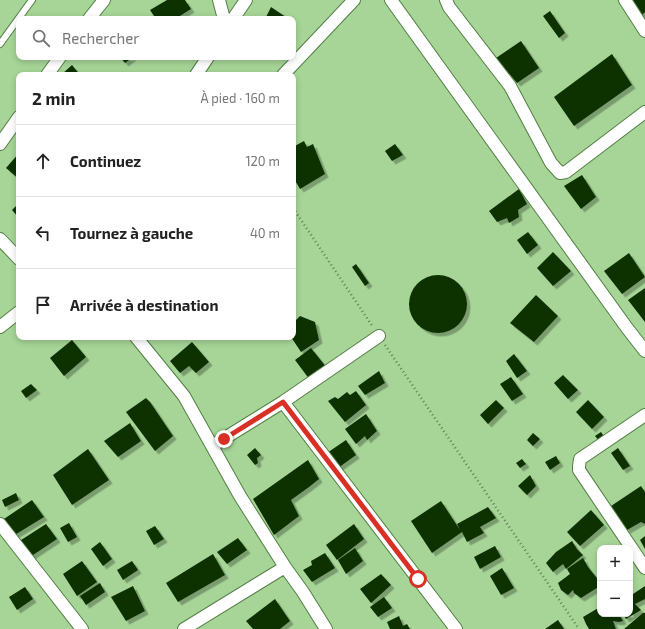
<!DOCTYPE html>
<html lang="fr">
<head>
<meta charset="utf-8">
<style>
	:root { --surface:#fff; --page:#f2f2f2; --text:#222; --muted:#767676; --line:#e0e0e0 }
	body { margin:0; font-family:"Exo 2",sans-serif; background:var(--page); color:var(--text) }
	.controls { position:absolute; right:12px; bottom:12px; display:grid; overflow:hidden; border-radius:8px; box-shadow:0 2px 6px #0003 }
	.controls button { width:36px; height:36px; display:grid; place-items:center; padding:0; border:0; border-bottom:1px solid var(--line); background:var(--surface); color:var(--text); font:20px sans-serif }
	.stop { position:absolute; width:12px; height:12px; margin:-9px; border:3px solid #d93025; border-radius:50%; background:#fff }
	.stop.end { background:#d93025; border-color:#fff; box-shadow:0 1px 4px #0008 }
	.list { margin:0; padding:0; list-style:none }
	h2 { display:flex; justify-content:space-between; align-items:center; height:52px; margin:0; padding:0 16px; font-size:17px }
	h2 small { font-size:13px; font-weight:400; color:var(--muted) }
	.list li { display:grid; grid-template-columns:26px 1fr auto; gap:12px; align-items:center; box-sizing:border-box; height:72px; padding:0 16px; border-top:1px solid var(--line) }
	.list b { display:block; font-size:15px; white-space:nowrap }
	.list em { font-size:13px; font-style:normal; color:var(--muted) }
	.icon { flex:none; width:22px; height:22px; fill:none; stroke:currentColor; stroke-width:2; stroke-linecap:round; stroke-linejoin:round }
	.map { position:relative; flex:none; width:645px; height:629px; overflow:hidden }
	.search { position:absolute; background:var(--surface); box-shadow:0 2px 6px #0003; left:16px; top:16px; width:280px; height:44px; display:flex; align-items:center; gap:10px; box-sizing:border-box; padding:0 14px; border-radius:8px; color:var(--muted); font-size:15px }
	.panel { position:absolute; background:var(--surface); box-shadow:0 2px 6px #0003; left:16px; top:72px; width:280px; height:268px; border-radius:8px }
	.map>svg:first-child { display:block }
	.building { fill:#113004; filter:url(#shadow) }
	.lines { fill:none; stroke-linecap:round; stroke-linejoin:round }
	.lane-casing { stroke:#547f45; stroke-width:8 }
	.street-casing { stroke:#547f45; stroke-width:14 }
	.path { stroke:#607f55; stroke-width:2.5; stroke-dasharray:1 3; stroke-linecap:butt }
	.lane { stroke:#fff; stroke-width:6 }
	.street { stroke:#fff; stroke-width:12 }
	.route { stroke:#d93025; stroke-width:5 }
</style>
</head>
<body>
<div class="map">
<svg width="645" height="629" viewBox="0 0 645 629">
	<defs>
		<filter id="shadow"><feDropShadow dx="3.5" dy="3.5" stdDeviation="0" flood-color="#0004"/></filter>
	</defs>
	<rect width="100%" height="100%" fill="#a6d597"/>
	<!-- building -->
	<path class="building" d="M167,0H185L191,9L175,19H156L150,10Z
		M629,0H645V12L641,16Z
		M271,7L289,19H265Z
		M550,11L565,33L559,38L543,16Z
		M521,41L539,68L517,83L496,58Z
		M612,54L632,85L574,126L554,97Z
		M120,57H133L125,63Z
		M72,65L80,75H61Z
		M304,141L307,147L313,144L325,174L300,189L293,177V147Z
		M395,144L403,155L392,161L385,151Z
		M19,153V179L6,168Z
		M582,175L596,197L581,209L564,186Z
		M519,189L527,204L518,210L519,217L509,223L507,218L497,222L489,211Z
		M19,203V218L12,210Z
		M528,232L538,245L527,254L517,240Z
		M553,252L571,271L553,286L537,268Z
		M629,253L645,277L622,294L604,271Z
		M356,264L369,283L365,286L352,267Z
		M409 304a29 29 0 1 1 58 0a29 29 0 1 1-58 0Z
		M645,288V322L628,300Z
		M536,295L558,316L534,342L510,323Z
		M300,316L315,322L319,340L301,352L291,337H293V323Z
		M72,340L86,357L64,376L50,358Z
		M192,342L209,362L196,373L189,366L180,373L170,361Z
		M311,348L327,368L310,380L295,360Z
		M514,354L527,371L517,378L506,361Z
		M379,371L385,383L365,395L358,386Z
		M563,375L578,390L568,399L554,383Z
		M511,377L523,394L512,401L500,384Z
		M31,384L37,390L26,398L21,391Z
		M356,391L366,405L345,422L328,401L335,397L338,399L347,392L350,395Z
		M146,398L150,402L173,436L155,451L126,412Z
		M496,400L504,408L488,424L480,415Z
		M588,400L604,417L592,429L576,412Z
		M366,414L377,431L367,440L365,436L356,444L345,429Z
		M130,423L141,441L118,457L104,441Z
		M601,432L605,438L600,442L595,436Z
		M533,433L540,439L533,446L527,440Z
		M346,440L356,455L338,468L327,453Z
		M255,448L261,455L257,458L258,463L255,465L247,455Z
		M618,448L630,466L623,470L611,453Z
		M88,449L109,480L72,505L53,475Z
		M556,456L560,463L550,470L545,462Z
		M522,459L526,464L520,468L516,463Z
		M308,460L319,479L309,487L291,500L299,516L274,535L253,499Z
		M530,475L536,486L527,495L518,486Z
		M641,486L645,492V524L641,522L627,530L611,506Z
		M16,493L19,500L5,507L2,500Z
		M32,500L44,517L13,536L1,521Z
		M441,501L460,530L457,524L488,507L496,518L480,527L484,533L467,542L462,532L432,553L411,521Z
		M591,510L604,525L580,546L567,532Z
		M69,523L77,537L68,542L60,528Z
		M46,524L57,539L30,557L18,542Z
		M354,524L364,539L337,560L326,545Z
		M155,526L164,539L154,545L146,531Z
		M645,536V549L640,540Z
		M238,538L247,550L227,564L217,552Z
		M572,541L577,549L583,555L566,569L563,564L553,572L546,563L556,552Z
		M100,542L112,559L103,566L91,549Z
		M495,546L501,557L480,569L474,557Z
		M355,548L363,561L346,574L338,560Z
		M325,553L335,568L312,582L303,570L312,565L311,561Z
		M213,554L225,575L178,602L166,583Z
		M583,558L588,567L600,582V586L581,598L574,593L573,590L568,595L561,590L558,583L570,574L567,569Z
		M82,561L97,582L77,596L63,574Z
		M132,561L138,570L123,580L117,570Z
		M502,568L514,588L501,595L490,576Z
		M381,574L391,585L371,603L360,589Z
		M100,583L105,592L86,605L80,596Z
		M133,586L145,611L126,621L111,597Z
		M645,586V599L635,604L641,610L626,619L623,614H630V596Z
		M25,587L33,599L17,610L9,597Z
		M384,597L392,608L378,617L370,607Z
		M275,599L290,621L280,629H253L246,621Z
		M600,607V614H619L623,621L619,622L613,621L616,629H589L586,624L583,617Z
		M643,613H645V629H624Z
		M399,616L403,626L407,624L410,629H390L387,622Z
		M558,620L564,629H545Z"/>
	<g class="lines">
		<defs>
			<path id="lane" d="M0,44L32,0"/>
			<path id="street" d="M219,0L224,19
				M391,0L627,328L645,351
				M446,0L449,7L510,86L551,163L560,173L566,172L645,112
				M625,0L645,31
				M89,19L104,0
				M233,19L246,0
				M47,75L60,57
				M196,75L208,57
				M283,75L354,0
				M0,144L19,117
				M0,239L19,259
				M0,327L19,312
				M136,337L184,396L240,496L285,567L303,592L326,629
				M283,402L456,629
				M645,415L580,459L579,466V470L645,568
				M212,446L283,402L379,336
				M0,524L82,629
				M184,629L285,567"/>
		</defs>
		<!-- lane casing -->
		<use href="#lane" class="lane-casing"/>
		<!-- street casing -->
		<use href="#street" class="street-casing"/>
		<!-- path -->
		<path class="path" d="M293,208L373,327
			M385,345L579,629"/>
		<!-- lane -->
		<use href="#lane" class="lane"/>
		<!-- street -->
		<use href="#street" class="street"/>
	</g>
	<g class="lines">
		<!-- route -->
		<path class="route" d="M224,439L283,402L418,579"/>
	</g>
</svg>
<div class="controls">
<button>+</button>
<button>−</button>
</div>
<div class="stop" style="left:418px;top:579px"></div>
<div class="stop end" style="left:224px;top:439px"></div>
<div class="search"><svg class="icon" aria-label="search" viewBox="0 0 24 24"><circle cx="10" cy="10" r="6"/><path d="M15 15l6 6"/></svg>Rechercher</div>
<section class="panel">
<h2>2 min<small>À pied · 160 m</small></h2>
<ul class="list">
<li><svg class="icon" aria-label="ahead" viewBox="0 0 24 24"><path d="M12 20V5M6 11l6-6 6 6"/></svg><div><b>Continuez</b></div><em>120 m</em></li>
<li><svg class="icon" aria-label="left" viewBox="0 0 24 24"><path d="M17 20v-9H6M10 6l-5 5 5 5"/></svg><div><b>Tournez à gauche</b></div><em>40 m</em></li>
<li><svg class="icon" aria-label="arrive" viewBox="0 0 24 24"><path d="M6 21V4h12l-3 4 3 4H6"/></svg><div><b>Arrivée à destination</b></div></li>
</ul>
</section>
</div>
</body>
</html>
